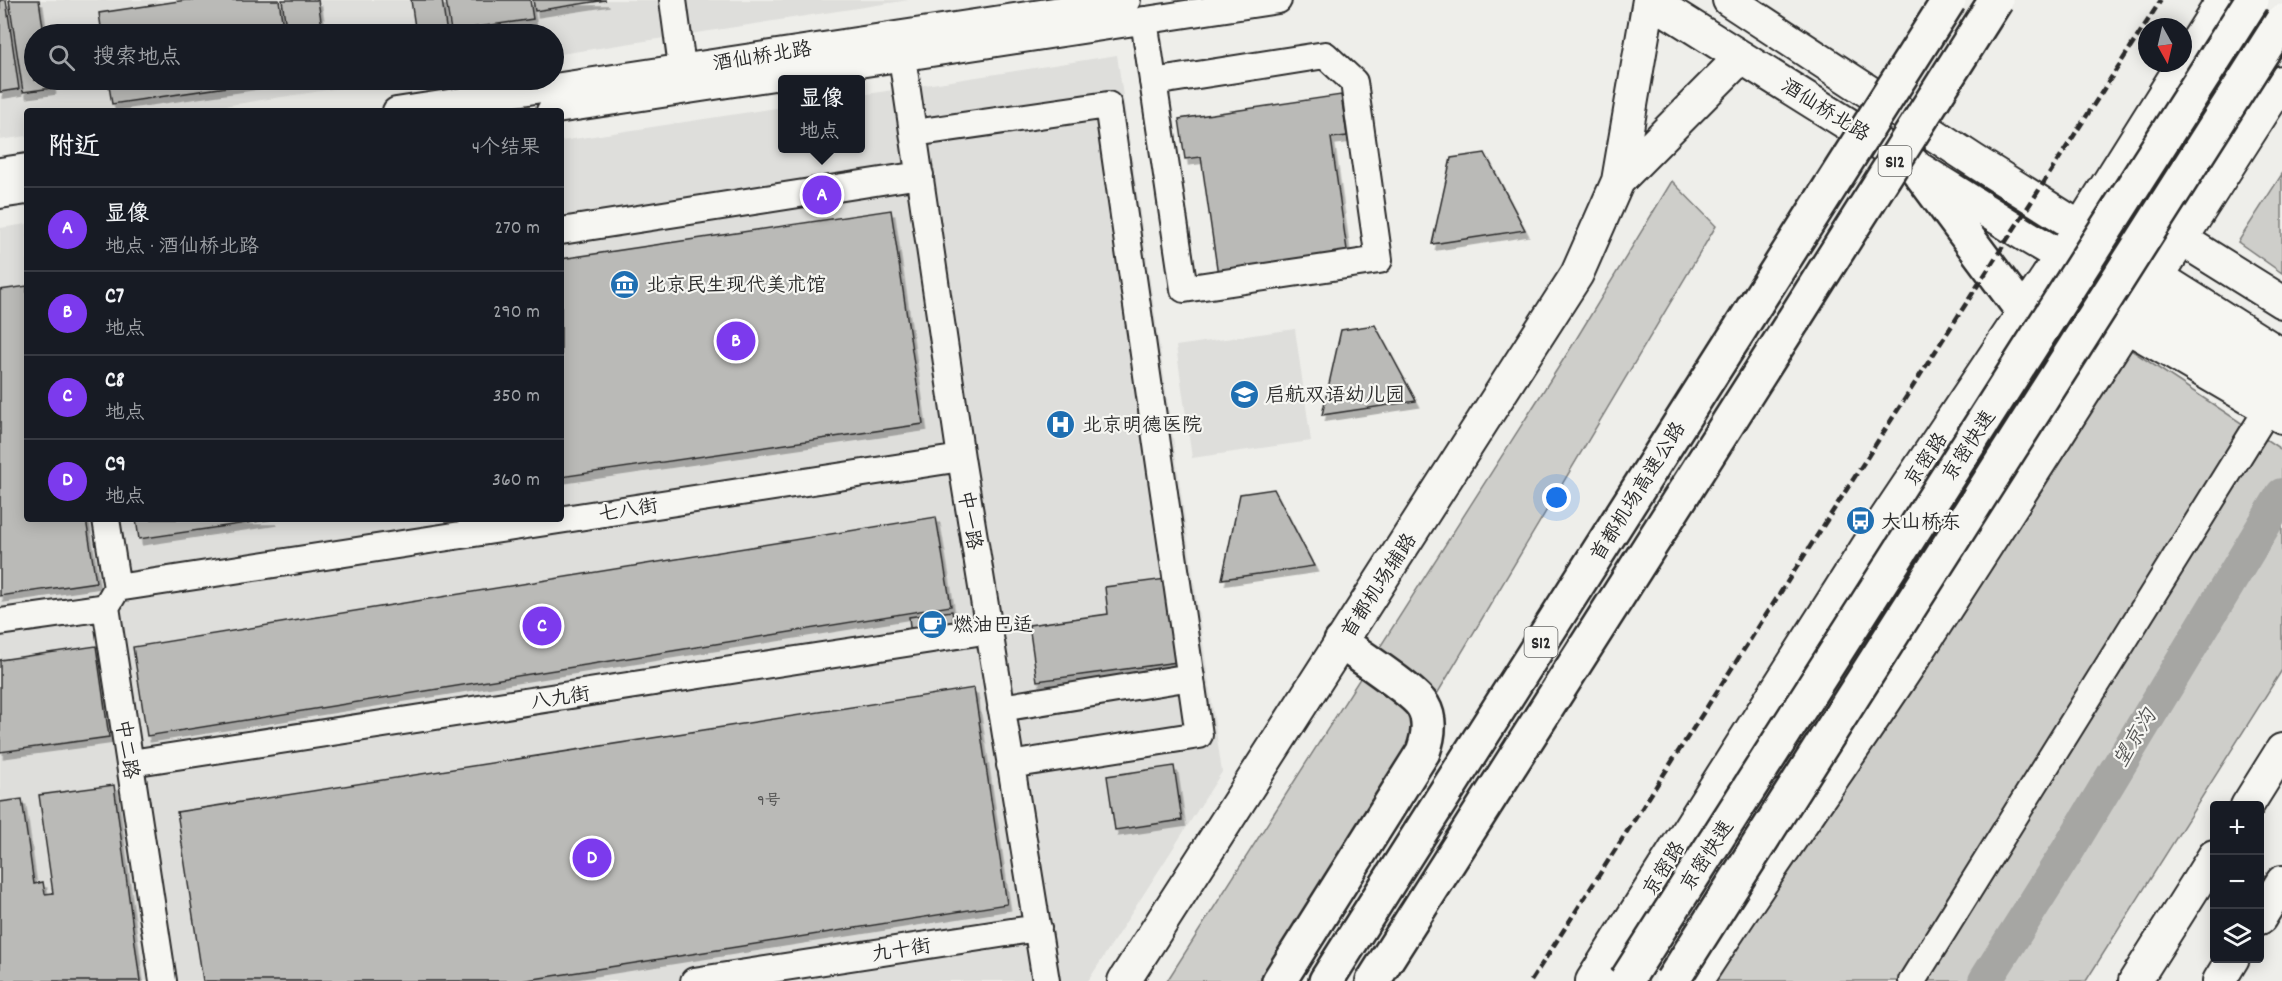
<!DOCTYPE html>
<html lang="zh">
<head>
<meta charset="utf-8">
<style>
	:root { --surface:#171b24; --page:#242831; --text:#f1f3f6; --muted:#9ea1a6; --line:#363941; --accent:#7c3aed }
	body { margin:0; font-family:Dekko,"LXGW WenKai TC",sans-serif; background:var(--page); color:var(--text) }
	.controls { position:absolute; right:18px; bottom:18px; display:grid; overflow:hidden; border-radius:6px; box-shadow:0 3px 15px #0003 }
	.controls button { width:54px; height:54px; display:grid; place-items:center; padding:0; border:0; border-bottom:2px solid var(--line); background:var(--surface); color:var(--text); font:30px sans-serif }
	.compass { position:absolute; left:2138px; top:18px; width:54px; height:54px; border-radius:50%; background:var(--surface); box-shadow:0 3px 15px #0003; rotate:172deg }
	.you { position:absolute; left:1557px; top:498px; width:21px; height:21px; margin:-15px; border:4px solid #fff; border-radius:50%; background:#1a73e8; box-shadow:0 0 0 9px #1a73e833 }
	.badge { display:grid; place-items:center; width:39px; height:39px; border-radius:50%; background:var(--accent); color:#fff; font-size:20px; font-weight:700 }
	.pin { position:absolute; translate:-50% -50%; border:3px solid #fff; box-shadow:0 2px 6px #0006 }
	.popup { position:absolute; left:778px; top:75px; width:87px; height:78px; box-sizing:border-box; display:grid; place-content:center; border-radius:6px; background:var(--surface); filter:drop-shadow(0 2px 4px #0005); font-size:20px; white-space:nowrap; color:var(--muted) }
	.popup b { font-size:22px; color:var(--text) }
	.popup::after { content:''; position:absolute; left:50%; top:100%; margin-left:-12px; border:12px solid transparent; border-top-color:var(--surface) }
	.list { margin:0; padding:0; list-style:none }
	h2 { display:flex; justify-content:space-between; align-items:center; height:78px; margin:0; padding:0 24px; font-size:26px }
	h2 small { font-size:20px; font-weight:400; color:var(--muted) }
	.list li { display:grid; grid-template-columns:39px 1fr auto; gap:18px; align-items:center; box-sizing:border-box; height:84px; padding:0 24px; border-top:2px solid var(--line) }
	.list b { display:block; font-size:22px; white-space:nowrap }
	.list p { margin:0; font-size:20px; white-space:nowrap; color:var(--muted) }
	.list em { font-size:20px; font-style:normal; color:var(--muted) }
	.icon { flex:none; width:33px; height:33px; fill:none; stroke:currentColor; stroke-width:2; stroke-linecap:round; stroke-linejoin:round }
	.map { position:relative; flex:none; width:2282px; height:981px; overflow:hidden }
	.search { position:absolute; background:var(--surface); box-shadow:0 3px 15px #0003; left:24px; top:24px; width:540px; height:66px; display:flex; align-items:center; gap:15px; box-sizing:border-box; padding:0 21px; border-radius:33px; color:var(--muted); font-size:22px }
	.panel { position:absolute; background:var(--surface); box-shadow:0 3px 15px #0003; left:24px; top:108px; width:540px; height:414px; border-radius:6px }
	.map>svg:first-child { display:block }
	.built { fill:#dededb }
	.green { fill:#cececa; stroke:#7c7c7a; stroke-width:1.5 }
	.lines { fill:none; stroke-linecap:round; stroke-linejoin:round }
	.river { stroke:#a6a6a3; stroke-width:34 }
	.building { fill:#babab7; stroke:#2b2b2b; stroke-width:1.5; filter:url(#shadow) }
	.minor-casing { stroke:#2b2b2b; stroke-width:30 }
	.major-casing { stroke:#2b2b2b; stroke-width:36 }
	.highway-casing { stroke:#2b2b2b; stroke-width:38 }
	.minor { stroke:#f6f6f2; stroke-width:26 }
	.major { stroke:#f6f6f2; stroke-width:32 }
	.highway { stroke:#f6f6f2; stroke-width:33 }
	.rail { stroke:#2b2b2b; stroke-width:4.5; stroke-dasharray:9 4.5; stroke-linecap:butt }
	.highway-bridge-casing { stroke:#2b2b2b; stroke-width:38; stroke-linecap:butt }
	.highway-bridge { stroke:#f6f6f2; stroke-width:33 }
	.labels { text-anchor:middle; stroke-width:4.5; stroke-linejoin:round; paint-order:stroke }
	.number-label { font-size:16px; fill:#4f4f4e }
	.shield { fill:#f6f6f2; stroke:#686867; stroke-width:1.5 }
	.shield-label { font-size:18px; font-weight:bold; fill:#2b2b2b }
	.street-label { font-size:20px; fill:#2b2b2b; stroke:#f6f6f2 }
	.poi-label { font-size:20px; fill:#2b2b2b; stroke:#f6f6f2; text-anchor:start }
	.water-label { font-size:21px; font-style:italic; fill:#565655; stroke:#f6f6f2 }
</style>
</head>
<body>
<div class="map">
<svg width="2282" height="981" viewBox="0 0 2282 981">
	<defs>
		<filter id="shadow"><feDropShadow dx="3.5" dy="6" stdDeviation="0" flood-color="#0004"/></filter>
	</defs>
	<rect width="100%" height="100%" fill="#eeeeea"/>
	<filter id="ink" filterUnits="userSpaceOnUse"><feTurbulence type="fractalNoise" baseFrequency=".0167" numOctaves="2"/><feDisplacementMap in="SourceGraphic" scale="12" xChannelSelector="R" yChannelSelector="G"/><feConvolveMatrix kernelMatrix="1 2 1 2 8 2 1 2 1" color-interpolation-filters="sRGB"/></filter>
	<g filter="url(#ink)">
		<!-- built -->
		<path class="built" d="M0,0H909L554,55V34H34V80H394L190,111H27V136L0,140Z
			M1117,55L1222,772L1088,981H0V228L27,224V519H561V141L783,107V148H861V95Z
			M1295,329L1311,441L1192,458L1176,346Z"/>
		<!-- green -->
		<path class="green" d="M2282,174V273L2238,242Z
			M1672,181L1716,226L1266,981H1167L1572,346Z
			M2113,338L2282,450V670L2086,981H1690Z"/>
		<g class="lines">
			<!-- river -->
			<path class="river" d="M1985,981L2068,850L2282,495"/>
		</g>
		<!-- building -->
		<path class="building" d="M0,0H6L19,89L0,92Z
			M9,0H39L44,34H34V80H51L52,88L23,92Z
			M186,0H279L284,34H102L99,13Z
			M282,0H318L323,34H287Z
			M411,0H442L447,34H416Z
			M446,0H530L533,19L451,31Z
			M533,0H606L535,11Z
			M108,80H274L112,104Z
			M1341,95L1347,136L1331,138L1348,257L1218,275L1201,157L1185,159L1179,119Z
			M1485,153L1525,230L1432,244L1451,158Z
			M891,210L923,424L561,477V259Z
			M27,286V519H86L96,582L0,596V290Z
			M1375,325L1416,401L1322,415L1341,330Z
			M1274,489L1314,566L1222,579L1240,494Z
			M936,517L951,606L147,736L133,647Z
			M136,519H273L139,539Z
			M1166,579L1177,662L1037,681L1029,625L1108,614L1105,587Z
			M952,611L955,631L911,637L909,617Z
			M96,646L109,737L0,752V660Z
			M974,688L1007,904L521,981H203L177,812Z
			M1174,766L1182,820L1115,830L1107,776Z
			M114,785L140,981H0V802L22,799L34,884L43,882L45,894L53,893L39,795Z"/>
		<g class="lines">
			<defs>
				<path id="minor" d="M673,0L682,67
					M1144,20L1184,289L1379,260L1354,82L1325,55L1153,82
					M902,57L961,458L1046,981
					M396,111L1127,0
					M550,111L1278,0
					M914,133L1108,105L1199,735L1010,765
					M0,171L27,167
					M0,195L27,191
					M561,231L920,175
					M106,519L117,588L106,607L163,981
					M117,588L961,458
					M0,622L106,607
					M1001,708L1191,677
					M131,763L990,630
					M694,981L1038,928
					M1912,981L2268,409"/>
				<path id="major" d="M1650,0L2028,237L2282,387
					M1729,0L1973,160L2282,355
					M1618,181L1741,57
					M2181,239L2282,302
					M2128,327L2282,417
					M2247,806L2282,750
					M2260,918L2282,882
					M1124,981L1577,274L1618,181L1649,0
					M1592,981L1876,533L2080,228L2223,0
					M1696,981C1766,872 1842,767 1913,659C2038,468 2158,274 2282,82
					M2135,981L2214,856
					M2219,981L2233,958"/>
				<path id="highway" d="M1913,164L2024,313
					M1279,981L1423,752C1428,738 1432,721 1423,706C1414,691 1358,655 1341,642
					M1326,981L1757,302
					M1373,981L1793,321"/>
			</defs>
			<!-- minor casing -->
			<use href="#minor" class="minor-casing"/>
			<!-- major casing -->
			<use href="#major" class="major-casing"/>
			<!-- highway casing -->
			<use href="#highway" class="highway-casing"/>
			<!-- minor -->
			<use href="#minor" class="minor"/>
			<!-- major -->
			<use href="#major" class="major"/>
			<!-- highway -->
			<use href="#highway" class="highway"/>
			<!-- rail -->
			<path class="rail" d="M1531,981L2161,0"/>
			<defs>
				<path id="highway-bridge" d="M1757,302L1949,0
					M1793,321L1996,0
					M1626,981L2252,0
					M1672,981L2282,21"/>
			</defs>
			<!-- highway-bridge casing -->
			<use href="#highway-bridge" class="highway-bridge-casing"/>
			<!-- highway-bridge -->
			<use href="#highway-bridge" class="highway-bridge"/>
		</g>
	</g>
	<!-- icons -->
	<defs>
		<symbol id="museum-disc" viewBox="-11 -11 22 22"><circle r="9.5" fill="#1f6fb2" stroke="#f6f6f2"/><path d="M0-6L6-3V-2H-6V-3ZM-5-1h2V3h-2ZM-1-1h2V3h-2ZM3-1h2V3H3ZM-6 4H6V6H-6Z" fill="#fff"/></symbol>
		<symbol id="school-disc" viewBox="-11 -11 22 22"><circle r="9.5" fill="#1f6fb2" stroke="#f6f6f2"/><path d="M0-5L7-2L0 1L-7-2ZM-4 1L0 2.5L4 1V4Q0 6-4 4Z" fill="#fff"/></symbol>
		<symbol id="hospital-disc" viewBox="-11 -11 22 22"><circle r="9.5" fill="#1f6fb2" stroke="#f6f6f2"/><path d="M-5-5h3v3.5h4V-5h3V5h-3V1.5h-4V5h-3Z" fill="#fff"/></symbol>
		<symbol id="bus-disc" viewBox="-11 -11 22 22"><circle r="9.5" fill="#1f6fb2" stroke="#f6f6f2"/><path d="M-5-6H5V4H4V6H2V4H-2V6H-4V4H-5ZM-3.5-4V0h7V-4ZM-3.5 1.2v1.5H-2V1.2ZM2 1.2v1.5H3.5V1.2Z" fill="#fff"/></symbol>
		<symbol id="cafe-disc" viewBox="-11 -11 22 22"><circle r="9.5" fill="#1f6fb2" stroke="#f6f6f2"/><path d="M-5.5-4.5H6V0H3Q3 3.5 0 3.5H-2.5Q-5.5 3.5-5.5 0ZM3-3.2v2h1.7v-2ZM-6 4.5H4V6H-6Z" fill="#fff"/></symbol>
	</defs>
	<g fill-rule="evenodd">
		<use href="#museum-disc" x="608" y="268" width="33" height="33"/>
		<use href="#school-disc" x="1228" y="378" width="33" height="33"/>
		<use href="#hospital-disc" x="1044" y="408" width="33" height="33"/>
		<use href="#bus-disc" x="1844" y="504" width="33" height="33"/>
		<use href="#cafe-disc" x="916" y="608" width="33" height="33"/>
	</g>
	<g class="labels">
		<!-- number labels -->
		<g class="number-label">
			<text x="769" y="805">9号</text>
		</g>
		<!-- shield labels -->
		<g class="shield">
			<rect x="1878.5" y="146" width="33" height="30" rx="4.5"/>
			<rect x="1524.5" y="627" width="33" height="30" rx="4.5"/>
		</g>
		<g class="shield-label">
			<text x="1895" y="167">S12</text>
			<text x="1541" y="648">S12</text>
		</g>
		<!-- street labels -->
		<g class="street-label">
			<text transform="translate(762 55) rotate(-9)" y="7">酒仙桥北路</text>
			<text transform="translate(1826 109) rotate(32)" y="7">酒仙桥北路</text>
			<text transform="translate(1968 445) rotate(-57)" y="7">京密快速</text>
			<text transform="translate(1925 459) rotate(-56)" y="7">京密路</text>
			<text transform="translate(1637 491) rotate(-58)" y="7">首都机场高速公路</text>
			<text transform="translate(628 509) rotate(-9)" y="7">七八街</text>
			<text transform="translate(971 520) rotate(80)" y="7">中一路</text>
			<text transform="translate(1378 585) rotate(-57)" y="7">首都机场辅路</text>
			<text transform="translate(560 697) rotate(-9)" y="7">八九街</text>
			<text transform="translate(128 749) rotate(81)" y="7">中二路</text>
			<text transform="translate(1706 855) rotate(-57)" y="7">京密快速</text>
			<text transform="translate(1663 868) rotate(-58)" y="7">京密路</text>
			<text transform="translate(901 949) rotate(-9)" y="7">九十街</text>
		</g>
		<!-- poi labels -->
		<g class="poi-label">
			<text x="646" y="291">北京民生现代美术馆</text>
			<text x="1265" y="401">启航双语幼儿园</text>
			<text x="1082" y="431">北京明德医院</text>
			<text x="1881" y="528">大山桥东</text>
			<text x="953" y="631">燃油巴适</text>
		</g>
		<!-- water labels -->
		<g class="water-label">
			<text transform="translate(2134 738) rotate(-59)" y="7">望京沟</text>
		</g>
	</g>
</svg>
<div class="controls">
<button>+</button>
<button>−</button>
<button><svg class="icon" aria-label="layers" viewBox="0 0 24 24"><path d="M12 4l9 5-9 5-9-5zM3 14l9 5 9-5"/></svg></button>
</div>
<svg class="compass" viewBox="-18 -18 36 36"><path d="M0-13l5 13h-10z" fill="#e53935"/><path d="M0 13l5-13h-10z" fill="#9ea1a6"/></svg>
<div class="you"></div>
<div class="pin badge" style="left:822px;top:195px">A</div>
<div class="popup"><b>显像</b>地点</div>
<div class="pin badge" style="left:736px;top:341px">B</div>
<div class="pin badge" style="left:542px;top:626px">C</div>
<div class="pin badge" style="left:592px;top:858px">D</div>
<div class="search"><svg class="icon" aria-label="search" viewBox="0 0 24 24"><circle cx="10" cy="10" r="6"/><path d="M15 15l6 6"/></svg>搜索地点</div>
<section class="panel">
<h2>附近<small>4个结果</small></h2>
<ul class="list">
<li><span class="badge">A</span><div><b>显像</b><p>地点 · 酒仙桥北路</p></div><em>270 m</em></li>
<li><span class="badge">B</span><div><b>C7</b><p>地点</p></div><em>290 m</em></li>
<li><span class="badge">C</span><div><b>C8</b><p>地点</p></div><em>350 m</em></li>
<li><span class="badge">D</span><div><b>C9</b><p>地点</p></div><em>360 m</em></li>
</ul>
</section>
</div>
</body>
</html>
